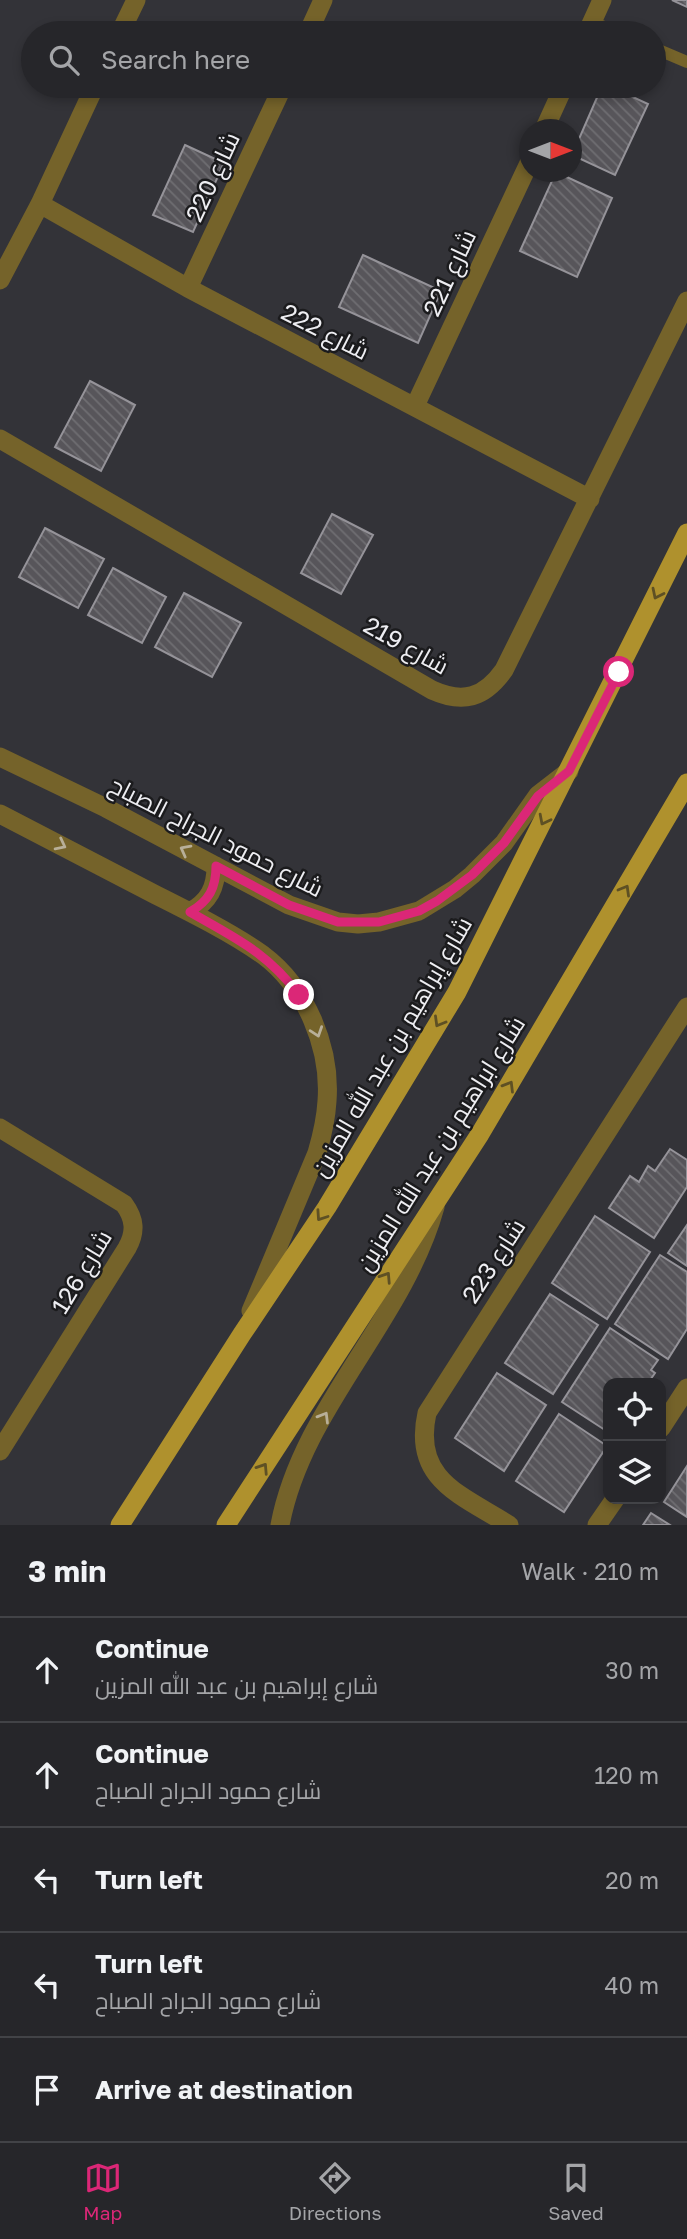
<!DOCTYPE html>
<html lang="en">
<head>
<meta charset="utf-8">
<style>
	:root { --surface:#26262a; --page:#2e2e32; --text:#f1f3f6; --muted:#a4a5a8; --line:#424347; --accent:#db2777 }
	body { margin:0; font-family:"Golos Text",Cairo,sans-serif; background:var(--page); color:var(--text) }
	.controls { position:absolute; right:21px; bottom:21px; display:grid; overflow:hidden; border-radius:14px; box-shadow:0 4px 10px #0003 }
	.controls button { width:63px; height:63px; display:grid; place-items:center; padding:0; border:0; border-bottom:2px solid var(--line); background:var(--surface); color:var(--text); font:35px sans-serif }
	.compass { position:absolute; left:519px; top:119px; width:63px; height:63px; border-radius:50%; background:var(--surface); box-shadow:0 4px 10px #0003; rotate:90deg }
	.stop { position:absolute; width:21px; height:21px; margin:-16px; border:5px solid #db2777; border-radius:50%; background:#fff }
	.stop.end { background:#db2777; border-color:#fff; box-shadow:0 2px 7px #0008 }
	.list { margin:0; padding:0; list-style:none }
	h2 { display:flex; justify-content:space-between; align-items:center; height:91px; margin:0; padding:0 28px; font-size:30px }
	h2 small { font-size:23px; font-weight:400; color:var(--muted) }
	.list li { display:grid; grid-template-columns:46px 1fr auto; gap:21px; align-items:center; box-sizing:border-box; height:105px; padding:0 28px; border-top:2px solid var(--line) }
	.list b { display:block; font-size:26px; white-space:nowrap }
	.list p { margin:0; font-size:23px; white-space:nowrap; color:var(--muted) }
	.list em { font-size:23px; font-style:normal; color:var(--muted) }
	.icon { flex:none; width:38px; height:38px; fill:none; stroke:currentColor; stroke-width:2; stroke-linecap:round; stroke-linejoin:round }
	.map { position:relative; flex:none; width:687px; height:1525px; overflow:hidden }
	.search { position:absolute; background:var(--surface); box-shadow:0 4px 10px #0003; left:21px; right:21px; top:21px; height:77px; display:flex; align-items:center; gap:18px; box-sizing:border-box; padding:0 24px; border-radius:38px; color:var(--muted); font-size:26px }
	.sheet { height:616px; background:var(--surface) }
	nav { display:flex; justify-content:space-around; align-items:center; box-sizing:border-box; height:98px; border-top:2px solid var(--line); background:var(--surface); font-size:19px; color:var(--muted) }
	nav a { display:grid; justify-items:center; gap:4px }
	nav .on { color:var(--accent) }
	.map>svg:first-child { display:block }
	.building { fill:url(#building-back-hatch); stroke:#959399; stroke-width:2 }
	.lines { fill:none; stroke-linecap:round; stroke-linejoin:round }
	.service { stroke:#75632a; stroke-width:12 }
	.minor { stroke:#75632a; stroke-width:19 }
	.tertiary { stroke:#75632a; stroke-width:19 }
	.primary { stroke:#af912d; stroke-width:19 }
	.oneway { stroke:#5e5024 }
	.oneway2 { stroke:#b8af98 }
	.route { stroke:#db2777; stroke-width:9 }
	.labels { text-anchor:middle; stroke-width:5; stroke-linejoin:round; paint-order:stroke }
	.street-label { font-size:24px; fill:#eeeef2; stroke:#1b1b1d }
</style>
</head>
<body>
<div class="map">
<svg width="687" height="1525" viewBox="0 0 687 1525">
	<defs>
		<pattern id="building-back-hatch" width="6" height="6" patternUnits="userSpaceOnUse" patternTransform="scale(1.75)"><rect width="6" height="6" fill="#57555a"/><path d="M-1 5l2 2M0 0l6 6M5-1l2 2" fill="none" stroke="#6f6e72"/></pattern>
	</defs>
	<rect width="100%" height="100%" fill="#333338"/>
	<!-- building -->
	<path class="building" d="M672,0H687V7Z
		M602,86H609L648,104L615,175L572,155Z
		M185,145L224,163L193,232L153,215Z
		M556,172L612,198L577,277L520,251Z
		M363,255L441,291L418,343L339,307Z
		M90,381L135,405L101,471L55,447Z
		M332,514L373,535L341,594L301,573Z
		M45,528L104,559L78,608L19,577Z
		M113,568L166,597L142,643L88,615Z
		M184,593L241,623L212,677L155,647Z
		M670,1149L687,1160V1187L654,1238L609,1208L630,1176L639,1182L648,1166L655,1171Z
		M595,1216L650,1252L607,1319L552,1283Z
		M687,1225V1266L668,1253Z
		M660,1255L687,1272V1329L668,1359L615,1324Z
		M550,1294L598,1325L553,1394L505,1363Z
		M610,1328L658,1360L651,1370L655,1373L648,1383H608V1432L562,1402Z
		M497,1373L546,1405L504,1471L455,1438Z
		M559,1414L607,1446L564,1512L516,1481Z
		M687,1466V1517L664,1502Z
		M651,1513L670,1525H643Z"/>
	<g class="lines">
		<!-- service -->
		<path class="service" d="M592,22L619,33
			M654,48L687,62"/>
		<!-- minor -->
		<path class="minor" d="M120,33L136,0
			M308,33L323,0
			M587,33L602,0
			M544,130L564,86
			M40,204L188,288L590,499
			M0,280L40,204L95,86
			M188,288L283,86
			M415,406L530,161
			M0,439L432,690C463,704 484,698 504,670L687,301
			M0,1128L124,1204C135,1219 136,1232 127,1248L0,1451
			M661,1428L687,1388
			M509,1525C462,1495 412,1480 427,1413L687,1007
			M597,1525L615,1499"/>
		<!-- tertiary -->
		<path class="tertiary" d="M0,757L106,808L289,905L338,922L358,924L379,922L419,911L455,889L472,875L504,843L538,795L569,771
			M0,814C52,841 104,868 156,895C190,912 232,933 263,955C306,987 331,1048 327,1101C326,1119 322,1136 317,1153L251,1311
			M190,912C209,901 216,888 216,866
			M280,1525C302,1408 403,1322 435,1207"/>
		<!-- primary -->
		<path class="primary" d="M120,1525L242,1334L327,1207L457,992L687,533
			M226,1525L480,1134L687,783"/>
	</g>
	<!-- one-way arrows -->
	<defs><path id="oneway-chevron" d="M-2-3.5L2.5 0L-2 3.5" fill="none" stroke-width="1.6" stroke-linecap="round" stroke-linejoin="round" transform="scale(1.75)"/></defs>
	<g class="oneway">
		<use href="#oneway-chevron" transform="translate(657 594) rotate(116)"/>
		<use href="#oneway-chevron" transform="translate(544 820) rotate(117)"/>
		<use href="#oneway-chevron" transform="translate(625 890) rotate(-60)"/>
		<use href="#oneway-chevron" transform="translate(439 1022) rotate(120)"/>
		<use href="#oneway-chevron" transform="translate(509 1086) rotate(-59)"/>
		<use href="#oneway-chevron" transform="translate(321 1216) rotate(124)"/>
		<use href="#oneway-chevron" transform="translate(386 1277) rotate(-57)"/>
		<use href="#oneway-chevron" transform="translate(263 1468) rotate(-57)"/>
	</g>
	<g class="oneway2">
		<use href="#oneway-chevron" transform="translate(61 845) rotate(27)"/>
		<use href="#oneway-chevron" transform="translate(185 850) rotate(-152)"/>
		<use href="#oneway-chevron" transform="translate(317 1032) rotate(71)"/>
		<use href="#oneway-chevron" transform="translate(324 1417) rotate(-59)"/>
	</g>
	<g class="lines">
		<!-- route -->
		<path class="route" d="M299,995C267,952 235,938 190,912C209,901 216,888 216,866L289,905L338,922H379L419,911L437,901L472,875L504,843L538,796L569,771L619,672"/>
	</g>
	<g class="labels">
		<!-- street labels -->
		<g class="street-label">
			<text transform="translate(213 177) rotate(-65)" y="8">شارع 220</text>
			<text transform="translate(450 273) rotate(-65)" y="8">شارع 221</text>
			<text transform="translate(325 332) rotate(27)" y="8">شارع 222</text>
			<text transform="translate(406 646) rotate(29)" y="8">شارع 219</text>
			<text transform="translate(216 837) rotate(27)" y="8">شارع حمود الجراح الصباح</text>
			<text transform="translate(392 1047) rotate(-60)" y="8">شارع إبراهيم بن عبد الله المزين</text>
			<text transform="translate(441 1144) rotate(-58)" y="8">شارع ابراهيم بن عبد الله المزين</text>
			<text transform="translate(494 1261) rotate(-57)" y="8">شارع 223</text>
			<text transform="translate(82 1272) rotate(-59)" y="8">شارع 126</text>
		</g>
	</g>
</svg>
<div class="controls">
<button><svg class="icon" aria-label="locate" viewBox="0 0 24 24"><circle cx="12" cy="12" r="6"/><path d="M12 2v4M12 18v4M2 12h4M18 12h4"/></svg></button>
<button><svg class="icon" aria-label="layers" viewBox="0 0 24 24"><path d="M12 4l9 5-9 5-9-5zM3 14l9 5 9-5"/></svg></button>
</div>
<svg class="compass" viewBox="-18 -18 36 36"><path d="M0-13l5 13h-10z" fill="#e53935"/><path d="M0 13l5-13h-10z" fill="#a4a5a8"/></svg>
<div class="stop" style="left:619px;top:672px"></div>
<div class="stop end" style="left:299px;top:995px"></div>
<div class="search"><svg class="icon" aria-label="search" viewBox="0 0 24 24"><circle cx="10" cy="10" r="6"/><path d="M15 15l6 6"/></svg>Search here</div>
</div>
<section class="sheet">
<h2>3 min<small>Walk · 210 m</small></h2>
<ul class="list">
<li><svg class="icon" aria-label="ahead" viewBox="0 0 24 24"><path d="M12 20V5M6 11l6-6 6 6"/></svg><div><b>Continue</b><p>شارع إبراهيم بن عبد الله المزين</p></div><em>30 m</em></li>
<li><svg class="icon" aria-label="ahead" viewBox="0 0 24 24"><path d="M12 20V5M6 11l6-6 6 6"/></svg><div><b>Continue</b><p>شارع حمود الجراح الصباح</p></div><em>120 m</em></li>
<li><svg class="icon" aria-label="left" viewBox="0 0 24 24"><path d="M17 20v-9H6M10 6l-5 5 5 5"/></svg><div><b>Turn left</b></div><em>20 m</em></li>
<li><svg class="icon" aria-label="left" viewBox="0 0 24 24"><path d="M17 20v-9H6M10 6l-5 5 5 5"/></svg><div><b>Turn left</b><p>شارع حمود الجراح الصباح</p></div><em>40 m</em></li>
<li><svg class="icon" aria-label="arrive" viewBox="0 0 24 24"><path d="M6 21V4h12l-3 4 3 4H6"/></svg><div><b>Arrive at destination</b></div></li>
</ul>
</section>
<nav>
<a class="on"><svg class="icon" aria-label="map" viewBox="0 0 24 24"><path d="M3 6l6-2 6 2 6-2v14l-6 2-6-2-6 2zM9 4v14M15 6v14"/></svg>Map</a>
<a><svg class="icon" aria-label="directions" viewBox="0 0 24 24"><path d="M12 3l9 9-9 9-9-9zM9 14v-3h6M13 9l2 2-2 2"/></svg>Directions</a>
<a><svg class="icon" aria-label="saved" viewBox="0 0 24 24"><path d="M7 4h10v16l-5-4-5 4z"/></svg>Saved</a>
</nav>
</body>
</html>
